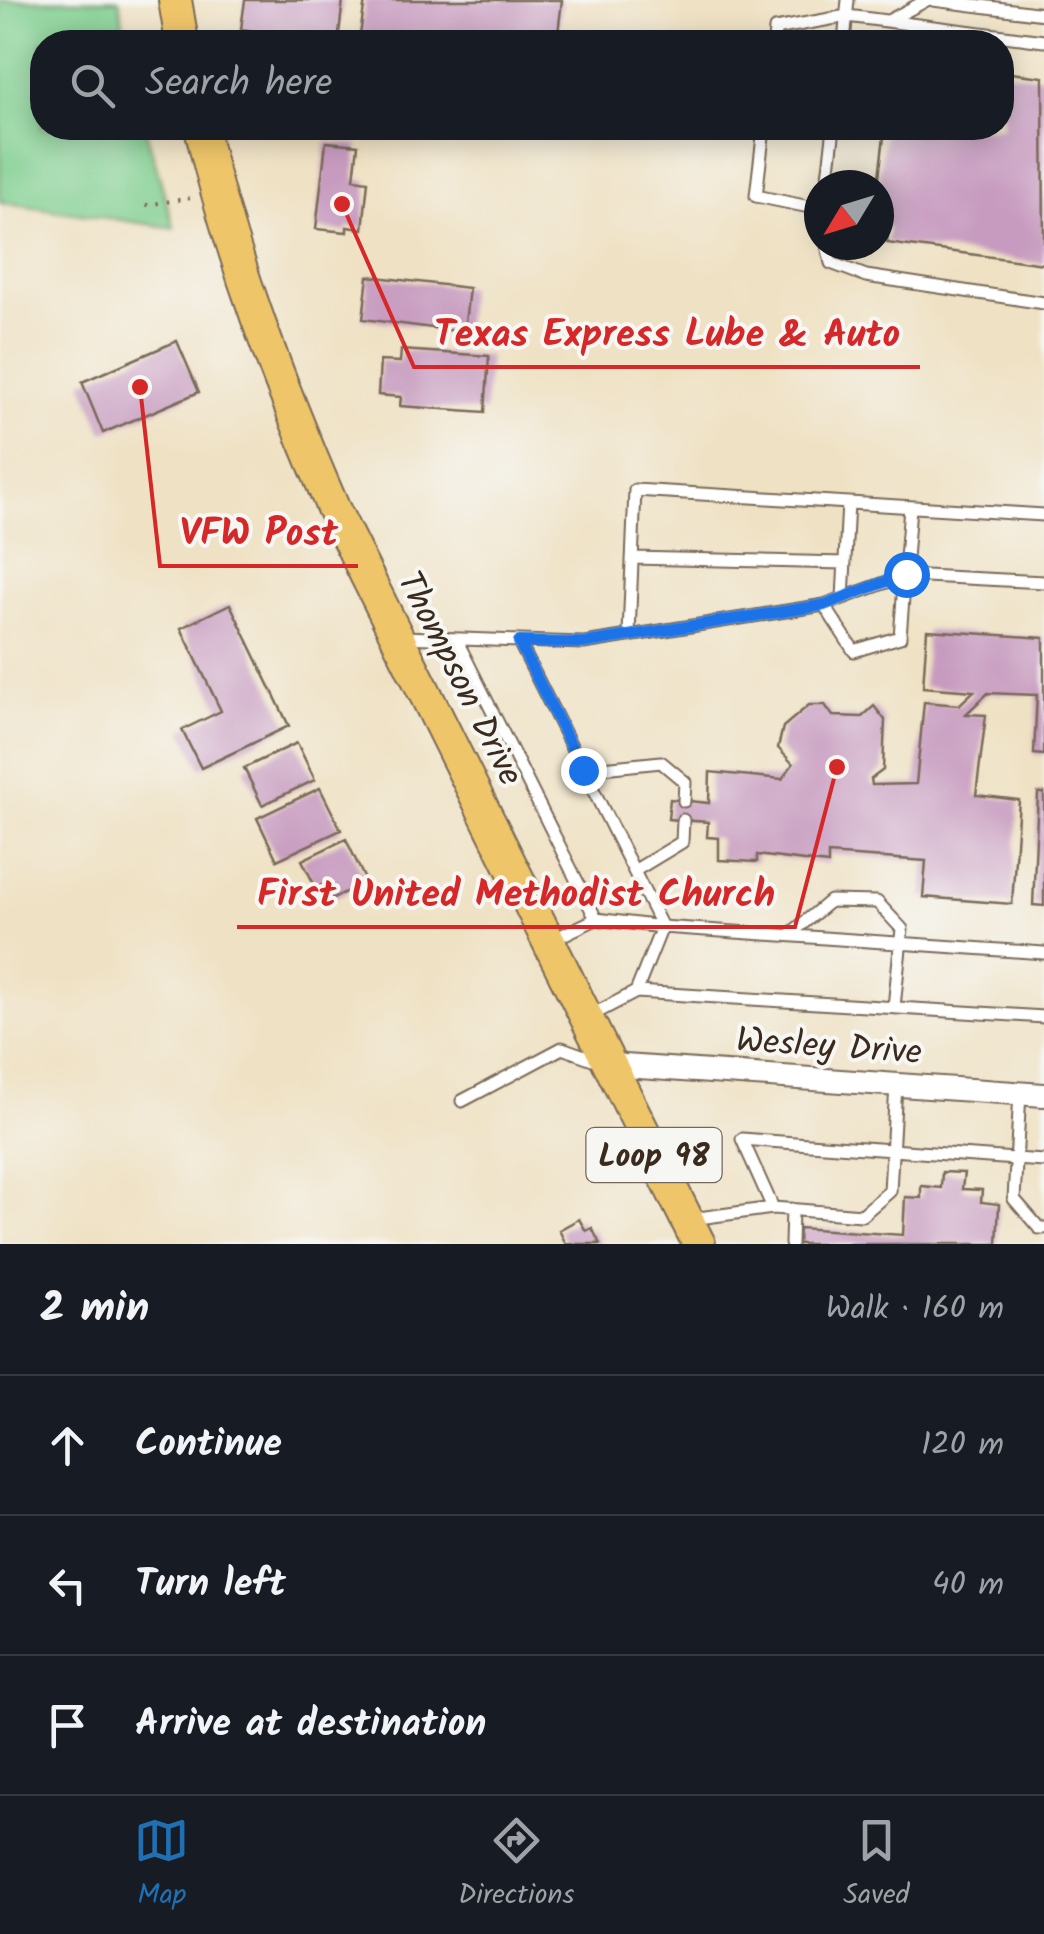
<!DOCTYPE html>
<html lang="en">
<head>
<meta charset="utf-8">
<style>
	:root { --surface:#171b24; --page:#242831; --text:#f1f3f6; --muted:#9ea1a6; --line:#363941; --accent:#1f6fb2 }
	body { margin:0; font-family:Kalam,sans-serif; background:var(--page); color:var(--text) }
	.compass { position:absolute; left:804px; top:170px; width:90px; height:90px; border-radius:50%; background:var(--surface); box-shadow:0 5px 25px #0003; rotate:232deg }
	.stop { position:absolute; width:30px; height:30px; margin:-22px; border:8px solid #1a73e8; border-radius:50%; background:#fff }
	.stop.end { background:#1a73e8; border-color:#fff; box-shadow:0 2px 10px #0008 }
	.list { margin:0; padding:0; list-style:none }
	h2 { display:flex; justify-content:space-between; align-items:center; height:130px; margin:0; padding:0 40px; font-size:42px }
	h2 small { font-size:32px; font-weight:400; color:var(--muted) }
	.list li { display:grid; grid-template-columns:65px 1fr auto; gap:30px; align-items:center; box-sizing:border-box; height:140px; padding:0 40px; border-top:2px solid var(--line) }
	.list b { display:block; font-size:38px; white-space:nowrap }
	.list em { font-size:32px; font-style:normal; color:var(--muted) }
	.icon { flex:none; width:55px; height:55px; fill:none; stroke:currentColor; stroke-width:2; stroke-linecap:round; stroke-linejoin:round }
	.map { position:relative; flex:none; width:1044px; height:1244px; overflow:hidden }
	.search { position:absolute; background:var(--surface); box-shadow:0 5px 25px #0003; left:30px; right:30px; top:30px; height:110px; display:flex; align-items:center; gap:25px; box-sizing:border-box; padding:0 35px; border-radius:40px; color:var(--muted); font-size:38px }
	.sheet { height:550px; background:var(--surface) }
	nav { display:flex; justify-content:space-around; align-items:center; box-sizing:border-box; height:140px; border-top:2px solid var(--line); background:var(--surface); font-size:28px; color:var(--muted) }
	nav a { display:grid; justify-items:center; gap:5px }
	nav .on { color:var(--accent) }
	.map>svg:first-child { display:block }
	.green { fill:#7ece8e; stroke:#5c7c56; stroke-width:2.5 }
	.building { fill:#c79bc0 }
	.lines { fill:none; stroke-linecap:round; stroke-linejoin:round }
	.service-casing { stroke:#7a6a58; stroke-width:15 }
	.minor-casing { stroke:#7a6a58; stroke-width:26 }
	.primary-casing { stroke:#7a6a58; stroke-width:36 }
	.path { stroke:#7a6a58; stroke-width:4; stroke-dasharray:2.5 8; stroke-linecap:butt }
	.service { stroke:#fff; stroke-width:11 }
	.minor { stroke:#fff; stroke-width:22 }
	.primary { stroke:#eec569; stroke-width:32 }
	.route { stroke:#1a73e8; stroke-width:12 }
	.labels { text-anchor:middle; stroke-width:8; stroke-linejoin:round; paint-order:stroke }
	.shield { fill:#f6f6f2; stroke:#73675e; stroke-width:2.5 }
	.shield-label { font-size:32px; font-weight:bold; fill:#3b2a1e }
	.street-label { font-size:35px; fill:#3b2a1e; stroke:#f6f6f2 }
	.leader { fill:none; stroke:#d62828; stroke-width:4 }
	.callout-dot { fill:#d62828; stroke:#f6f6f2; stroke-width:4 }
	.callout-label { font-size:38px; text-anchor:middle; font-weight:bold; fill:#d62828; stroke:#f6f6f2; stroke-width:8; stroke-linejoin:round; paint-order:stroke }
</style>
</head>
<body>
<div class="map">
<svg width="1044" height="1244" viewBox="0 0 1044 1244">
	<rect width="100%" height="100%" fill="#f6f6f2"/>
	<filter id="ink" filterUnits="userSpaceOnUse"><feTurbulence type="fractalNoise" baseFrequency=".01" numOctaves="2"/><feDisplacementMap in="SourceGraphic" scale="20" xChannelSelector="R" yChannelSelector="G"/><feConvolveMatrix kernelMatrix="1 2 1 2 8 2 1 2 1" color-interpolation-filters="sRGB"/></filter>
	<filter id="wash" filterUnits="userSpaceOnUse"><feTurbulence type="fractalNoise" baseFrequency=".0048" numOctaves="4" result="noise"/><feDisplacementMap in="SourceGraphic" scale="40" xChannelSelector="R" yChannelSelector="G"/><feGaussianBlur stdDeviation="2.25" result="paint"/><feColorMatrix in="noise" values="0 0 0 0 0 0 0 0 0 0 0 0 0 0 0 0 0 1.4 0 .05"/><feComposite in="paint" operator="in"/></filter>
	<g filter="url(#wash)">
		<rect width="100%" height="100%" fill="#efe1c3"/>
		<!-- green -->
		<path class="green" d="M0,0H119L126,42H42V128H145L174,228L0,202Z"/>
		<g id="blocks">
			<!-- building -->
			<path class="building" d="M245,0H343L338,42H294L295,37L241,29Z
				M365,0H562L557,42H359Z
				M1002,72L1043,77L1044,264L887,243L889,227L879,225L878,185L885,128H1002Z
				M326,142L358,145L354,179L368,181L363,229L347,227V232L316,229Z
				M368,276L469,288L464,332L363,319Z
				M177,341L199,392L103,433L82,382Z
				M401,350L489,356L485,412L400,406L401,397L378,395L380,361L400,362Z
				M230,604L289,726L201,768L182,730L221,711L181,628Z
				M927,630L1044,638V755L1034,754L1037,695L988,693L966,714L986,715L976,795L1019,800L1012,904L923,897L926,861L828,854V864L757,855V862L719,860V838L707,837L708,822L668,819L670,799L709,803L710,772L782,779L793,764L778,748L783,727L809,705H825L833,716L862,717L874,706L885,720L883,770L871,779L872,785L916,784L924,702L959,705L974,691L923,687Z
				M297,743L315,780L262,805L244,768Z
				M320,788L341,830L277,860L257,818Z
				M1038,793H1044V906L1033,905Z
				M346,839L366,882L331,899L325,884L316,888L302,860Z
				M942,1172L964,1173L962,1189L982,1190L981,1202L999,1204L997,1244H798L799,1228L903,1235L905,1197L921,1198V1186L941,1188Z
				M579,1219L586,1231L592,1228L600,1244H566L559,1230Z"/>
		</g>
	</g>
	<g filter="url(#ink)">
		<use href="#blocks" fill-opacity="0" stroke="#7a6a58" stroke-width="2.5"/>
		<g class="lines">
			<defs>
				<path id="service" d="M933,0L1044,14
					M888,21L927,0
					M774,42L775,29L847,16L1044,41
					M844,42L848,0
					M764,128L756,196L819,209
					M827,185L834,128
					M827,245L831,263L866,276L1044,303
					M632,558L845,563
					M843,598L848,503
					M824,605L854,651L900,637L910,507
					M629,634L635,490L1044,515
					M402,637L584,643L824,605L906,575L1044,582
					M456,639L596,919
					M519,642L662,927L636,992
					M583,770L661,762L685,782L684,801
					M634,871L682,842L683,820
					M789,935L830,901L877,902L902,929L894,1007
					M550,941L596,919L662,927L1044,953
					M590,1016L636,992L1044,1017
					M1020,1093L1014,1199L1039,1228H1044
					M462,1101L562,1048L601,1062
					M773,1208L742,1139L1044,1161
					M691,1219L773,1208L862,1215L890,1191L896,1085
					M791,1244L792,1209"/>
				<path id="minor" d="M610,1065L1044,1095"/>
				<path id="primary" d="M175,0L182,42
					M201,128C232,260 279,384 333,508L699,1244"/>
			</defs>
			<!-- service casing -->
			<use href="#service" class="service-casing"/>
			<!-- minor casing -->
			<use href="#minor" class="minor-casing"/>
			<!-- primary casing -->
			<use href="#primary" class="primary-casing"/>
			<!-- path -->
			<path class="path" d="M146,205L191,198"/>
			<!-- service -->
			<use href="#service" class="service"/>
			<!-- minor -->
			<use href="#minor" class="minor"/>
			<!-- primary -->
			<use href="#primary" class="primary"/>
		</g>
	</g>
	<g class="lines" filter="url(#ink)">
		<!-- route -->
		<path class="route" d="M583,770L519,642L584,643L824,605L906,574"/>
	</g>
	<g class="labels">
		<!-- shield labels -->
		<rect class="shield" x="586.5" y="1128" width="135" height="54" rx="8"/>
		<g class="shield-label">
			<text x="654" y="1166">Loop 98</text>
		</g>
		<!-- street labels -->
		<g class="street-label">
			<text transform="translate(461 678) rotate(63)" y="12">Thompson Drive</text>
			<text transform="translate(829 1045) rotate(4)" y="12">Wesley Drive</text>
		</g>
	</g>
	<!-- callouts -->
	<path class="leader" d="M342 204L414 367H920M140 387L160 566H358M837 767L795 927H237"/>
	<g class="callout-dot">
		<circle cx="342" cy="204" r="10"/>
		<circle cx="140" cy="387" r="10"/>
		<circle cx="837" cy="767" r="10"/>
	</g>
	<g class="callout-label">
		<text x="667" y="346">Texas Express Lube &amp; Auto</text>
		<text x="259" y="545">VFW Post</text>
		<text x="516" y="906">First United Methodist Church</text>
	</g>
</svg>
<svg class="compass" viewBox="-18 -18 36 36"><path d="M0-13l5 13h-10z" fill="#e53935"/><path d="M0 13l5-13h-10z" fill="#9ea1a6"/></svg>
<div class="stop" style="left:906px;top:574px"></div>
<div class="stop end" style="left:583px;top:770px"></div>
<div class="search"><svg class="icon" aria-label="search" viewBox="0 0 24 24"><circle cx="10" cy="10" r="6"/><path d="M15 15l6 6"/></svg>Search here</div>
</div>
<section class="sheet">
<h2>2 min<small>Walk · 160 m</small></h2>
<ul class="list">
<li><svg class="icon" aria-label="ahead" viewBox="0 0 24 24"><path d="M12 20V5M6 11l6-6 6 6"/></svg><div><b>Continue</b></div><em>120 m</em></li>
<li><svg class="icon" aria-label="left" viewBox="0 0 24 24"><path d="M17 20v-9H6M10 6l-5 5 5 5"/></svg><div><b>Turn left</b></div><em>40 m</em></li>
<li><svg class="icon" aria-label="arrive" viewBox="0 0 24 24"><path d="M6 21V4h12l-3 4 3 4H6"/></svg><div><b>Arrive at destination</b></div></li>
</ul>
</section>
<nav>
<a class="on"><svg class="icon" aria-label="map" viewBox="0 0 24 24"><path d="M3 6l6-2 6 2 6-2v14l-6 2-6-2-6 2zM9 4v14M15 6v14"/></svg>Map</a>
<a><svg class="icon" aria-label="directions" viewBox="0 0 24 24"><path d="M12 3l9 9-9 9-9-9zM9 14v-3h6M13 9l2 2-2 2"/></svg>Directions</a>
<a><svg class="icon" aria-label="saved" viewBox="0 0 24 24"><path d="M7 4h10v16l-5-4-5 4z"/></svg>Saved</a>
</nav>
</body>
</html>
